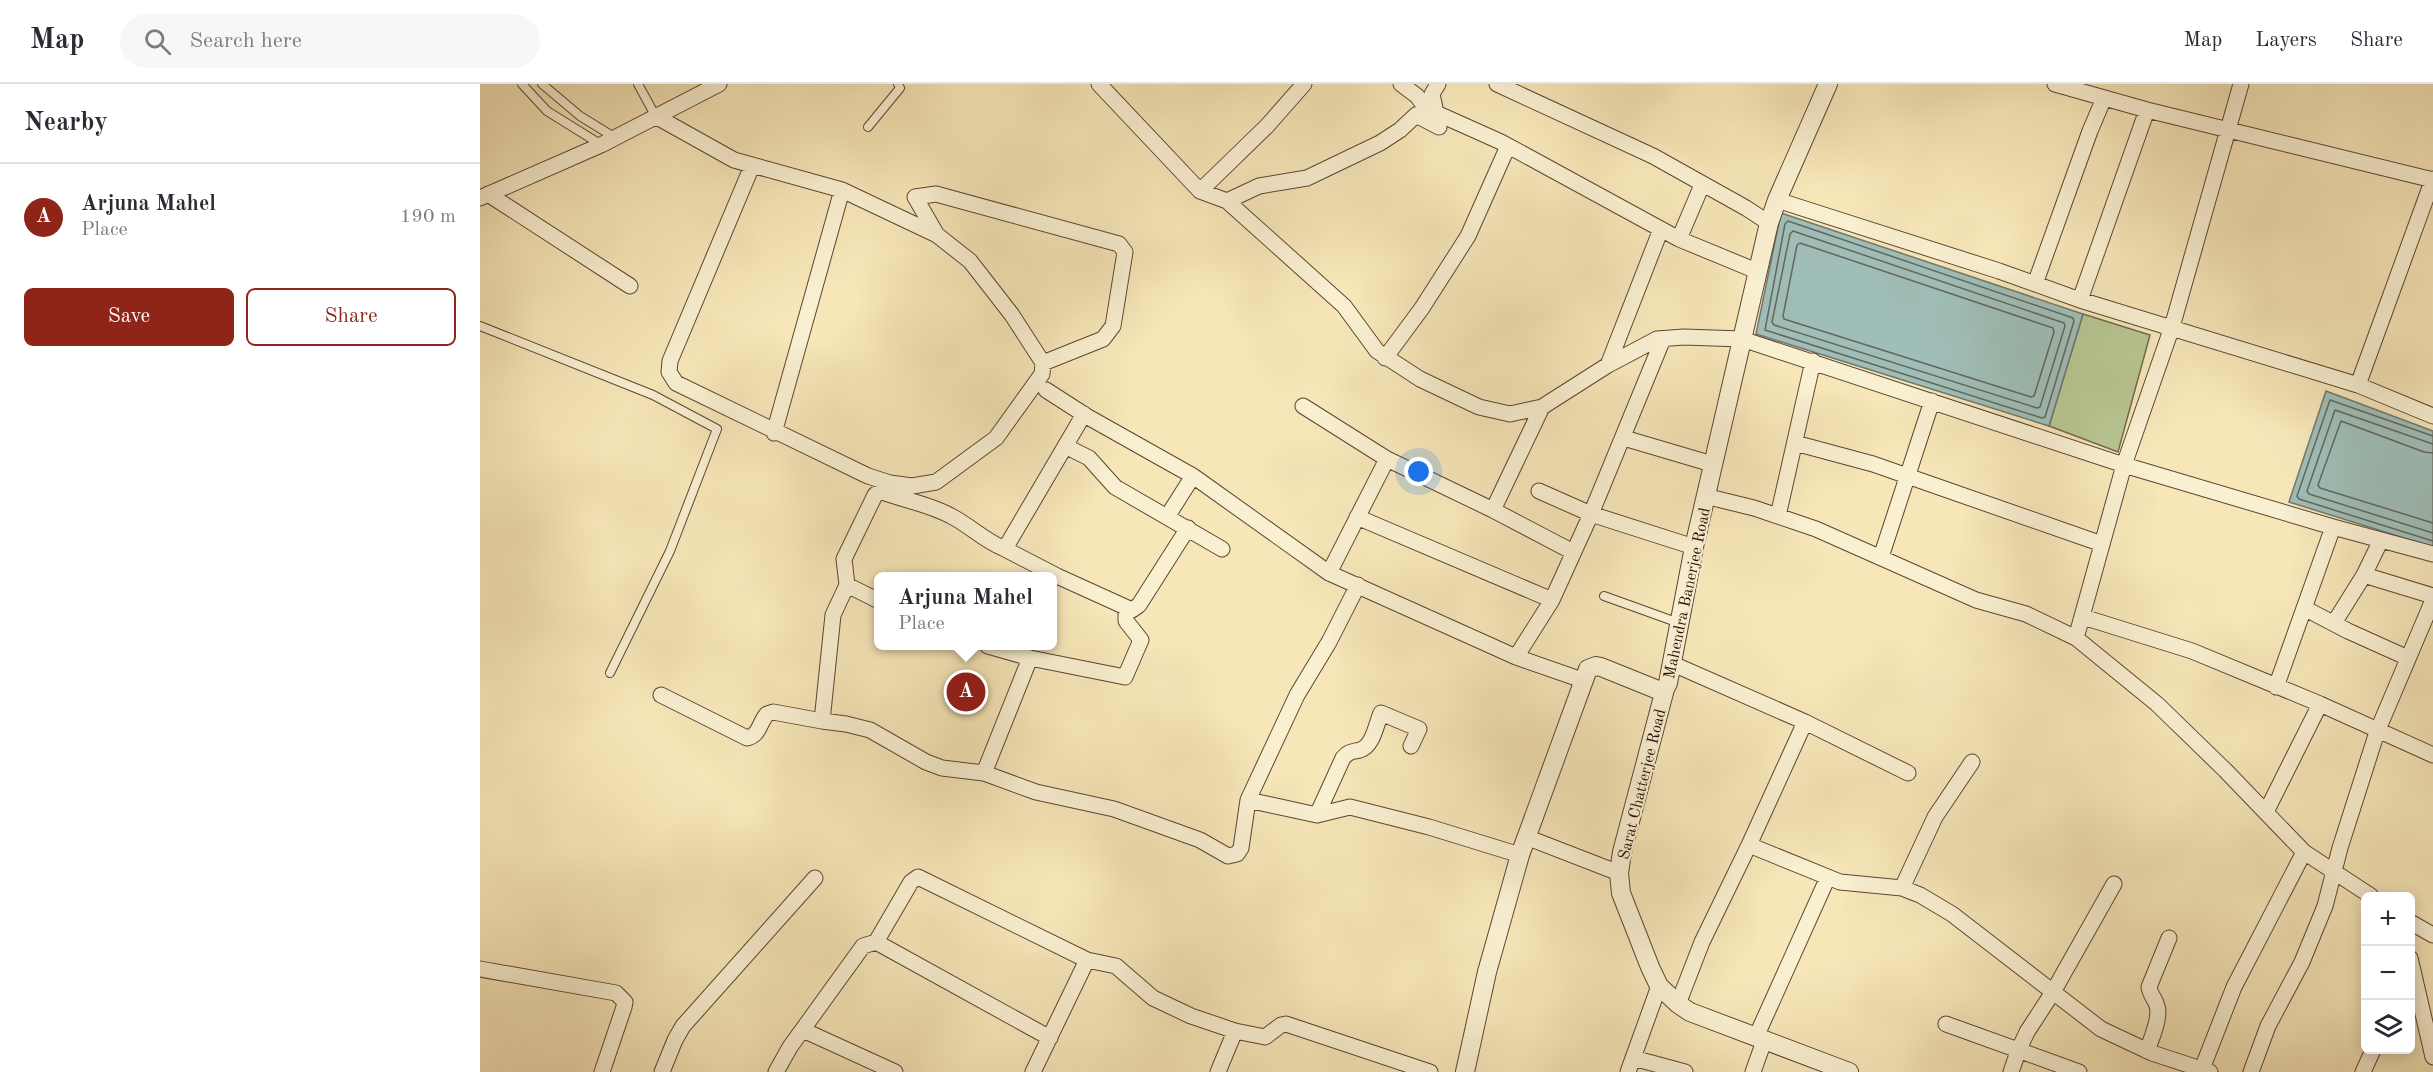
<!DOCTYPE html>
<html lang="en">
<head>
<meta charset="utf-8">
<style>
	:root { --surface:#fff; --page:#f7f7f7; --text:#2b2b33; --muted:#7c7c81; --line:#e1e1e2; --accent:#8f2418 }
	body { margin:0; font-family:"Old Standard TT",serif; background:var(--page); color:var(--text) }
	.controls { position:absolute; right:18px; bottom:18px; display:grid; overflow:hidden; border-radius:9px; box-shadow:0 3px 15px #0003 }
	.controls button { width:54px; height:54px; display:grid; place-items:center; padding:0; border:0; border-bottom:2px solid var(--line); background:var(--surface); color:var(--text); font:30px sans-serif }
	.you { position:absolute; left:939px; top:388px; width:21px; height:21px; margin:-15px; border:4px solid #fff; border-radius:50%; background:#1a73e8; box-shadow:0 0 0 9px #1a73e833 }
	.badge { display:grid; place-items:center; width:39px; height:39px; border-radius:50%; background:var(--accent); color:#fff; font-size:20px; font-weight:700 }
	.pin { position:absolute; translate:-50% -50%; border:3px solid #fff; box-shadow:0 2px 6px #0006 }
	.popup { position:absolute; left:394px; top:488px; width:183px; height:78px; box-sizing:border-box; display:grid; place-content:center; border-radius:9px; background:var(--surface); filter:drop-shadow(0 2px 4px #0005); font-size:20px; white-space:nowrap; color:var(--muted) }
	.popup b { font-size:22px; color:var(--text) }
	.popup::after { content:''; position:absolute; left:50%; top:100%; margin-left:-12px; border:12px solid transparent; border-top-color:var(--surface) }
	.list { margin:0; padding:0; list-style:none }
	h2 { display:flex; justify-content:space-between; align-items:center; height:78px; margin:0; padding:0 24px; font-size:26px }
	h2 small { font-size:20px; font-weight:400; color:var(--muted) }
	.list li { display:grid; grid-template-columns:39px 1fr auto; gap:18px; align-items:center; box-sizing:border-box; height:108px; padding:0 24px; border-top:2px solid var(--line) }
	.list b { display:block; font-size:22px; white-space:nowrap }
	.list p { margin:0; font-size:20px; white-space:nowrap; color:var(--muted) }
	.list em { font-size:20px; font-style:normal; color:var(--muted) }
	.actions { display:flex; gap:12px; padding:18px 24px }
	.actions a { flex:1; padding:14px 0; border:2px solid var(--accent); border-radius:9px; text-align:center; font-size:21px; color:var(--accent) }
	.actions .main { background:var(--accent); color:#fff }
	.icon { flex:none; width:33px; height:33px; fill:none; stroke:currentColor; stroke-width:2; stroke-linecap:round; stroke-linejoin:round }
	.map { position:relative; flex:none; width:1953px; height:988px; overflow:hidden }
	header { display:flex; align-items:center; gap:36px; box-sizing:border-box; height:84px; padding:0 30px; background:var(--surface); border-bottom:2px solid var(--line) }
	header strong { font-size:28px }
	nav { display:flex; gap:33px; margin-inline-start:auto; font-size:21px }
	.search { width:420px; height:54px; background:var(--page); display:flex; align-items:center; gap:15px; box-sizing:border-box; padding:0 21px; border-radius:33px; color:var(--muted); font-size:22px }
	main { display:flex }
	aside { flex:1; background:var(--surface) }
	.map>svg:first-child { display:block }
	.green { fill:#b8c692; stroke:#716a4c; stroke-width:1.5 }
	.water { fill:#9fbeb7; stroke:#707870; stroke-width:1.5 }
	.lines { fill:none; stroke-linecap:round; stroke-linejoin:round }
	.shore { stroke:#64665e; stroke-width:1.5 }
	.service-casing { stroke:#5d4532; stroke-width:10 }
	.minor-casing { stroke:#5d4532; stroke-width:17 }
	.tertiary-casing { stroke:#5d4532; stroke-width:20 }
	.service { stroke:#f9efd1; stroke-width:8 }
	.minor { stroke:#f9efd1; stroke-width:15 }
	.tertiary { stroke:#f9efd1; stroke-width:18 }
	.labels { text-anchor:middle; stroke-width:4.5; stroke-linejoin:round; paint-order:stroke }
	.street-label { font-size:16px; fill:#2a0f05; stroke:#f9efd1 }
</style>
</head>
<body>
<header>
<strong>Map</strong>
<div class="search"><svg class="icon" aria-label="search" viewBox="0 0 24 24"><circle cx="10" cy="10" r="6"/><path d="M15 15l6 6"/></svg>Search here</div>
<nav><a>Map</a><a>Layers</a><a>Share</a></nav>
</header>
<main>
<aside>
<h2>Nearby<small></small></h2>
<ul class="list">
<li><span class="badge">A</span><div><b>Arjuna Mahel</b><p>Place</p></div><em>190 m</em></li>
</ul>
<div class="actions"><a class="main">Save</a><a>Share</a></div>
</aside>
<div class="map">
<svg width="1953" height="988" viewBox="0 0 1953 988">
	<rect width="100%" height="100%" fill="#f6e6b8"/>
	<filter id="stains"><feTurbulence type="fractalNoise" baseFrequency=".00333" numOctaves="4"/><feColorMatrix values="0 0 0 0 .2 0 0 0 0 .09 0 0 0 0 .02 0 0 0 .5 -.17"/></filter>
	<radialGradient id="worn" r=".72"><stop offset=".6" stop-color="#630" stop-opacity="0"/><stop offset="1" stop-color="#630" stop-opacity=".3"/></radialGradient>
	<!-- green -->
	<path class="green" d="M1603,230L1670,251L1638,368L1569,342Z"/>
	<!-- water -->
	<path class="water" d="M1301,129L1603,230L1569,342L1276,250Z
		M1846,307L1953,347V463L1809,418Z"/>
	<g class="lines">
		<!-- shore -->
		<path class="shore" d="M1308,137L1593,234L1594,237L1565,333L1562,334L1285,246L1305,140Z
			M1313,147L1584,239L1585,242L1560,323L1557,324L1294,241L1292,238L1310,150Z
			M1320,159L1573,244L1574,248L1554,312L1551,313L1304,235L1303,232L1317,161Z
			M1953,352L1850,316L1817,412L1819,415L1953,457
			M1953,360L1855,326L1827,407L1829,410L1953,449
			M1953,369L1944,368L1861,337L1838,401L1840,404L1953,439"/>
		<defs>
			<path id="service" d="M42,0L67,27L120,60
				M62,0L100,32L134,53
				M158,0L176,33
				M388,43L420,4L418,0
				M0,242L173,311L237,345L190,467L130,589
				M1124,512L1199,539"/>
			<path id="minor" d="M619,0L720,107L747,117L864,222L897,267L940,295L999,323L1030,330L1062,323L1128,281L1177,255L1204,253L1262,255L1644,381L1853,443L1953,470
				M921,0L937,12L956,38
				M1017,0L1173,72L1266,124L1289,139
				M1575,0L1667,26L1953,96
				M177,33L254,76L362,106L457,151L490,177L532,231L563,279L562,290L516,354L456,398L432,402L410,399L388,392L196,299L189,288L190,277L272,82
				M959,43L954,28L1021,58L1199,155L1279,188
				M720,107L787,42L824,0
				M8,110L150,202
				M0,114L121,61L239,0
				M1297,116L1519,187L1600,216L1878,301L1953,332
				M747,117L779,102L827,94L900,59L920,46L936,31L959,43L952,10L958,0
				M457,151L435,113L456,110L639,160L645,168L633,242L623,255L563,279
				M1199,155L1222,101
				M1555,200L1610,47L1624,14
				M1600,216L1667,26
				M905,274L942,224L988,152L1028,62
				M1128,281L1181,145
				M1878,301L1953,95
				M566,306L608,333L713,392L849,489L1036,573L1105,597
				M823,322L907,375L1013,426L1062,323
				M604,330L526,463L523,464C505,457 489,441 471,432C449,420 423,416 400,407L395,411L364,475L367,501L353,531L342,637L366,640L390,646L446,678L462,684L504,689L556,708L634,725L720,756L748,772L757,770L761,764L768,716L817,611L849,558L878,501
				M294,349L362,106
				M1144,354L1232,380
				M1315,359L1393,380L1622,460
				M585,362L609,374L635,403L742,465
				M1059,407L1111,430L1214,463
				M1225,412L1274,424L1336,445L1496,516L1546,530L1596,554L1677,620L1745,686L1824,768L1891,812
				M1013,426L1093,468
				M1298,432L1333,277
				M687,433L713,392
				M877,433L1072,516
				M523,464L577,492L652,526L659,521L708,444
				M1401,473L1452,317
				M849,489L907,375
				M1884,491L1953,512
				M367,501L399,517
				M1824,524L1868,547L1928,574
				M1603,533L1712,567L1840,620L1953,671
				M1854,539L1884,491L1901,456
				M1596,554L1644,381L1692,243L1761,0
				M508,562L550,574L645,593L661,556L646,537V525
				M1036,573L1072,516L1111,430L1183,255
				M1193,580L1325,638L1428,689
				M1796,603L1853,443
				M181,611L267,654C280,651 279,639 287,630L293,628L342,637
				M504,689L550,574
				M768,716L837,731L870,723L949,743L1040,771
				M1786,728L1840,620
				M837,731L863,674C869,667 872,668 880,666C893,662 896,641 901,629L939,645L931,662
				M1046,753L1139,789
				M1269,761L1325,638
				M1422,804L1455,733L1492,678
				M1930,838L1953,851
				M396,858L570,954
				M1930,874L1953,973
				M0,885L136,909L145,918L144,923L122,988
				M1198,920L1222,858L1269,761L1360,798L1422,804L1440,811L1472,830L1621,945L1672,969L1730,988
				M1466,940L1599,988
				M323,946L415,988
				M1276,953L1348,793
				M1667,967C1671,955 1681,934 1677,922C1675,914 1670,911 1669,903L1689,854
				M1153,974L1205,988
				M1722,985L1754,903L1824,768
				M182,988L195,956L203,942L335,794
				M296,988L310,963L383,862L396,858L431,798L438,793L607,876L636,882L673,914L711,932L755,947L785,953L801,941L806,940L950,988
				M553,988L607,876
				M738,988L755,947
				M1148,988L1179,902
				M1273,988L1284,957
				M1531,988L1539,965L1547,948L1573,908L1634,800
				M1771,988L1788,942L1822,878L1845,822L1860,764L1897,648L1953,516
				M1883,988L1893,966"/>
			<path id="tertiary" d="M1185,605L1142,768L1139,789L1141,809L1170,883L1179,902L1198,920L1210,928L1369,988
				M985,988L1007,888L1040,771L1108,585L1116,582L1121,583L1178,606L1185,605L1188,599L1214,463L1289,139L1297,116L1348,0"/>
		</defs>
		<!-- service casing -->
		<use href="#service" class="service-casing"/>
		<!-- minor casing -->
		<use href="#minor" class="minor-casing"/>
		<!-- tertiary casing -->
		<use href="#tertiary" class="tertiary-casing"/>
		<!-- service -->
		<use href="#service" class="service"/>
		<!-- minor -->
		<use href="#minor" class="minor"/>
		<!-- tertiary -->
		<use href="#tertiary" class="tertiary"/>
	</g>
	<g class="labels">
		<!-- street labels -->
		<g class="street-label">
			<text transform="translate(1206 509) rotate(-78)" y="6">Mahendra Banerjee Road</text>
			<text transform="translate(1161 700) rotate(-76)" y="6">Sarat Chatterjee Road</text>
		</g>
	</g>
	<rect width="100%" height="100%" filter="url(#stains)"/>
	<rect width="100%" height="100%" fill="url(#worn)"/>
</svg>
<div class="controls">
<button>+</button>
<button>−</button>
<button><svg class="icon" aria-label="layers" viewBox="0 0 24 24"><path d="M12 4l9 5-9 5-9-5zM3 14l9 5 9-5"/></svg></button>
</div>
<div class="you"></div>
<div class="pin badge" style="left:486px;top:608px">A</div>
<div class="popup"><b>Arjuna Mahel</b>Place</div>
</div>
</main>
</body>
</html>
